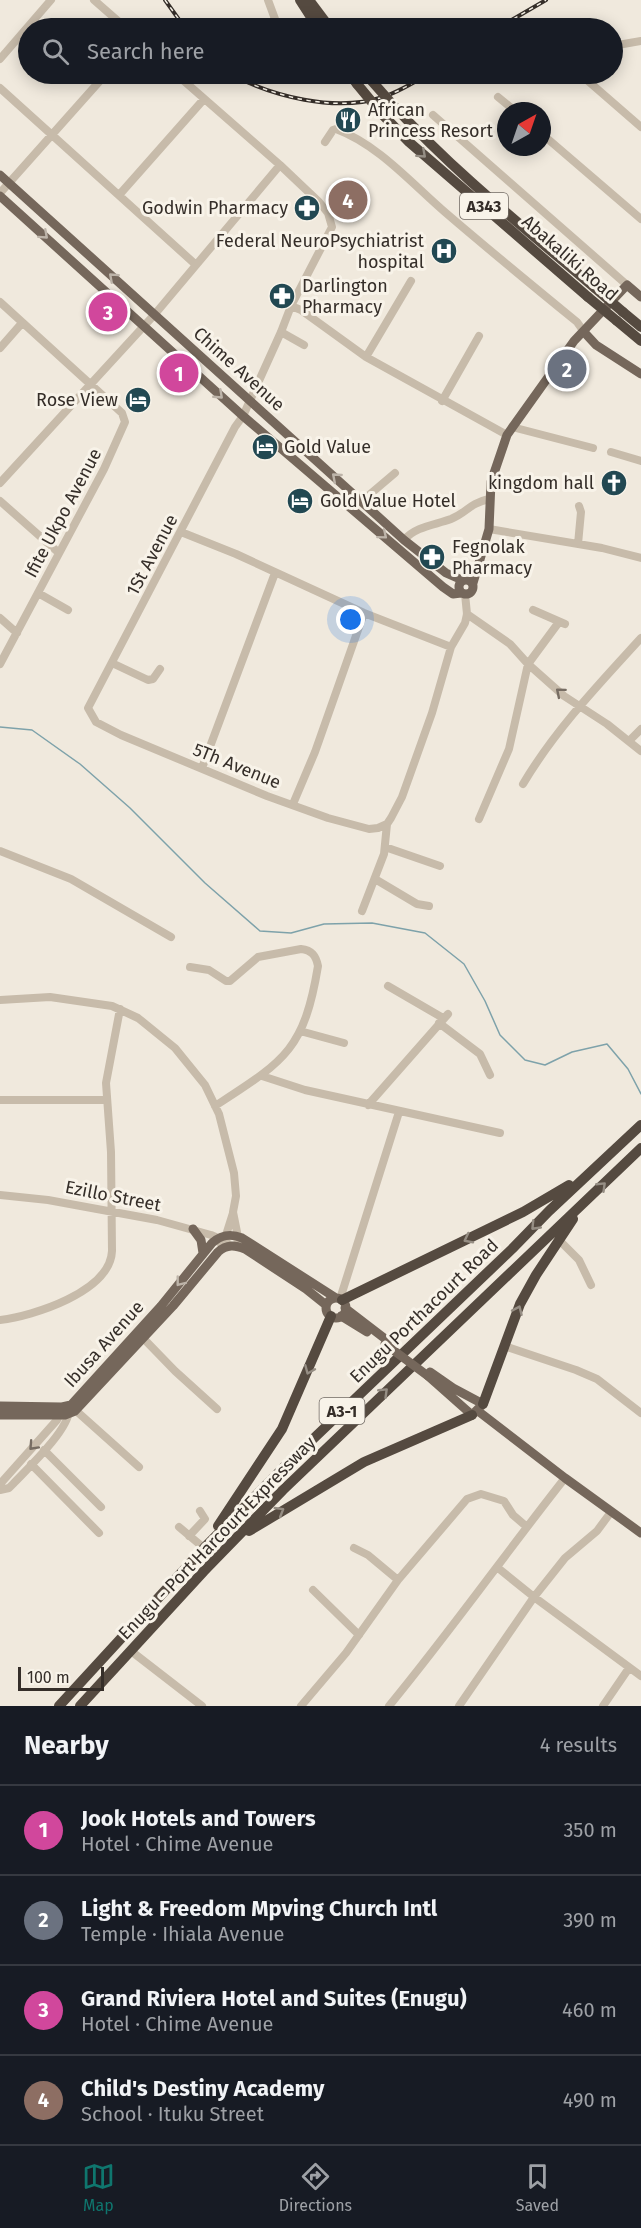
<!DOCTYPE html>
<html lang="en">
<head>
<meta charset="utf-8">
<style>
	:root { --surface:#171b24; --page:#20242c; --text:#f1f3f6; --muted:#9ea1a6; --line:#363941; --accent:#0f766e }
	body { margin:0; font-family:"Fira Sans",sans-serif; background:var(--page); color:var(--text) }
	.compass { position:absolute; left:497px; top:102px; width:54px; height:54px; border-radius:50%; background:var(--surface); box-shadow:0 3px 15px #0003; rotate:40deg }
	.scale { position:absolute; left:18px; bottom:15px; width:86px; box-sizing:border-box; padding-left:6px; border:3px solid #352e29; border-top:0; font-size:16px; line-height:21px; white-space:nowrap; color:#352e29; -webkit-text-stroke:4px #f8f3e9; paint-order:stroke }
	.you { position:absolute; left:351px; top:620px; width:21px; height:21px; margin:-15px; border:4px solid #fff; border-radius:50%; background:#1a73e8; box-shadow:0 0 0 9px #1a73e833 }
	.badge { display:grid; place-items:center; width:39px; height:39px; border-radius:50%; background:var(--accent); color:#fff; font-size:20px; font-weight:700 }
	.pin { position:absolute; translate:-50% -50%; border:3px solid #fff; box-shadow:0 2px 6px #0006 }
	.list { margin:0; padding:0; list-style:none }
	h2 { display:flex; justify-content:space-between; align-items:center; height:78px; margin:0; padding:0 24px; font-size:26px }
	h2 small { font-size:20px; font-weight:400; color:var(--muted) }
	.list li { display:grid; grid-template-columns:39px 1fr auto; gap:18px; align-items:center; box-sizing:border-box; height:90px; padding:0 24px; border-top:2px solid var(--line) }
	.list b { display:block; font-size:22px; white-space:nowrap }
	.list p { margin:0; font-size:20px; white-space:nowrap; color:var(--muted) }
	.list em { font-size:20px; font-style:normal; color:var(--muted) }
	.icon { flex:none; width:33px; height:33px; fill:none; stroke:currentColor; stroke-width:2; stroke-linecap:round; stroke-linejoin:round }
	.map { position:relative; flex:none; width:641px; height:1706px; overflow:hidden }
	.search { position:absolute; background:var(--surface); box-shadow:0 3px 15px #0003; left:18px; right:18px; top:18px; height:66px; display:flex; align-items:center; gap:15px; box-sizing:border-box; padding:0 21px; border-radius:33px; color:var(--muted); font-size:22px }
	.sheet { height:438px; background:var(--surface) }
	nav { display:flex; justify-content:space-around; align-items:center; box-sizing:border-box; height:84px; border-top:2px solid var(--line); background:var(--surface); font-size:16px; color:var(--muted) }
	nav a { display:grid; justify-items:center; gap:3px }
	nav .on { color:var(--accent) }
	.map>svg:first-child { display:block }
	.lines { fill:none; stroke-linecap:round; stroke-linejoin:round }
	.stream { stroke:#7ea2aa; stroke-width:1.5 }
	.minor { stroke:#c7bbaa; stroke-width:8 }
	.major { stroke:#75675b; stroke-width:9 }
	.highway { stroke:#554a40; stroke-width:10 }
	.rail-casing { stroke:#352e29; stroke-width:4 }
	.rail { stroke:#f8f3e9; stroke-width:1.5; stroke-dasharray:4.5; stroke-linecap:butt }
	.major-bridge { stroke:#75675b; stroke-width:9 }
	.highway-bridge { stroke:#554a40; stroke-width:10 }
	.oneway { stroke:#968e84 }
	.oneway2 { stroke:#bdb4a9 }
	.oneway3 { stroke:#776d63 }
	.labels { text-anchor:middle; stroke-width:6; stroke-linejoin:round; paint-order:stroke }
	.shield { fill:#f8f3e9; stroke:#706963; stroke-width:1.5 }
	.shield-label { font-size:16px; font-weight:bold; fill:#352e29 }
	.poi-label { font-size:18px; fill:#352e29; stroke:#f8f3e9; text-anchor:start }
	.street-label { font-size:18px; fill:#352e29; stroke:#f8f3e9 }
</style>
</head>
<body>
<div class="map">
<svg width="641" height="1706" viewBox="0 0 641 1706">
	<rect width="100%" height="100%" fill="#f0e9dd"/>
	<g class="lines">
		<!-- stream -->
		<path class="stream" d="M0,727L32,730L80,764L130,808L205,883L260,931L291,933L324,924L372,923L425,933L464,964L485,1001L500,1035L525,1060L545,1065L572,1052L607,1044L628,1069L641,1094"/>
		<!-- minor -->
		<path class="minor" d="M94,0L126,28
			M262,28L273,23L275,19L268,0
			M612,46L641,41
			M0,59L51,0
			M176,74L280,165L319,202L328,213L332,227L291,306L281,332L243,416L235,427L88,708L96,722L121,735L267,796L328,818L369,829L378,828L387,824L391,818L402,797L432,713L451,647L465,623L467,614L465,594
			M580,74L641,127
			M0,88L195,264
			M498,97L515,111
			M433,115L627,285
			M542,134L641,219
			M325,142L333,130L336,129C379,145 412,184 446,213C489,250 533,286 577,322L584,332
			M0,193L106,74
			M120,194L204,99
			M0,302L122,413L125,422L104,469L0,664
			M291,306L301,310L366,357L507,435
			M281,332L304,345
			M0,348L22,323
			M366,357L411,281
			M442,401L479,336
			M512,427L593,448
			M611,452L641,461
			M0,483L155,314L280,165
			M0,501L59,553
			M362,501L395,473
			M489,529L602,548L641,558
			M181,532L236,554L364,613L451,647
			M404,540C416,526 435,525 451,519C468,512 468,504 489,499
			M578,544L581,512L579,506
			M38,593L68,610
			M533,610L565,624
			M467,614L510,644L528,664L564,696L607,724L641,751
			M0,618L17,633
			M112,663L148,680L153,679L160,669
			M629,741L641,729
			M202,768L275,573
			M523,784C555,730 599,684 641,638
			M293,804L315,752L364,613
			M479,819L509,749L528,664L559,622
			M385,847L440,866
			M0,851L71,879L171,937
			M375,879L417,904L429,906
			M362,911L384,854L387,824
			M190,967L209,970L226,981H230L258,957L301,949C312,950 316,956 318,966C304,1051 284,1061 215,1106
			M388,986L443,1018
			M0,1000L50,997L112,1006L138,1018L175,1048L205,1085L219,1114L234,1173L236,1196L233,1212L238,1237L237,1246
			M439,1023L480,1054L490,1075
			M300,1031L344,1043
			M262,1076L305,1090L500,1133
			M0,1100H106
			M368,1105L448,1014
			M0,1195L48,1200L157,1220L211,1235L218,1238L223,1248
			M559,1240L579,1260L591,1285
			M227,1246L226,1235L233,1213
			M340,1299L399,1112
			M0,1320C33,1316 110,1292 112,1251L111,1152L106,1083L120,1009
			M143,1338L175,1371L217,1409
			M504,1346L576,1370L597,1379L641,1413
			M73,1408L139,1467
			M44,1450L101,1507
			M31,1464L99,1533
			M0,1484L57,1420L61,1412
			M0,1490L9,1488L13,1484C27,1469 69,1430 69,1410
			M179,1527L204,1548
			M189,1536L205,1519L200,1511
			M354,1548L368,1555L398,1580
			M498,1568L534,1597L641,1676
			M313,1590L359,1635
			M131,1651L202,1706
			M301,1706L346,1653L398,1580L467,1499L481,1494L504,1501L513,1515L527,1527
			M389,1706C450,1632 505,1554 565,1478
			M459,1706L534,1597L565,1558L597,1531L611,1512
			M603,1706L629,1668"/>
		<!-- major -->
		<path class="major" d="M0,175L404,540L446,573L462,580
			M0,196L243,416L443,587L453,594L461,593
			M584,332L596,345L641,374
			M459 587a7 7 0 1 1 14 0a7 7 0 1 1-14 0Z
			M473,583L489,529L491,482L507,435L574,341L627,285L641,297
			M193,1229L201,1240L203,1253
			M326 1308a10 10 0 1 1 20 0a10 10 0 1 1-20 0Z
			M345,1308L388,1341
			M341,1316L367,1332
			M428,1376L472,1415L483,1404L453,1388L430,1372
			M0,1406L62,1407L71,1405L161,1306L212,1243C221,1235 230,1233 242,1238L336,1298
			M478,1411L565,1478L641,1533
			M0,1415H65L75,1411L173,1306L218,1252C227,1244 235,1245 245,1249L306,1289L326,1305"/>
		<!-- highway -->
		<path class="highway" d="M300,0L318,28
			M309,0L330,28
			M349,74L357,84
			M393,105C454,172 526,229 595,288
			M381,113L409,142L588,297
			M623,312L641,327
			M617,321L641,341
			M342,1300L523,1212L569,1185
			M483,1404L520,1304L536,1275L573,1219
			M218,1526L282,1429L331,1316
			M249,1531L364,1462L472,1415
			M59,1706L206,1546L290,1461L512,1249L549,1211L641,1125
			M80,1706L204,1571L283,1490L641,1148"/>
		<defs>
			<path id="rail" d="M165,0L185,28
				M498,28L546,0
				M230,74C272,96 335,113 383,97C398,92 415,82 428,74"/>
		</defs>
		<!-- rail casing -->
		<use href="#rail" class="rail-casing"/>
		<!-- rail -->
		<use href="#rail" class="rail"/>
		<!-- major-bridge -->
		<path class="major-bridge" d="M385,1344L428,1376"/>
		<!-- highway-bridge -->
		<path class="highway-bridge" d="M370,79L393,105
			M357,84L381,113
			M595,288L623,312
			M588,297L617,321"/>
	</g>
	<!-- one-way arrows -->
	<defs><path id="oneway-chevron" d="M-2-3.5L2.5 0L-2 3.5" fill="none" stroke-width="1.6" stroke-linecap="round" stroke-linejoin="round" transform="scale(1.5)"/></defs>
	<g class="oneway">
		<use href="#oneway-chevron" transform="translate(422 154) rotate(42)"/>
		<use href="#oneway-chevron" transform="translate(602 1186) rotate(-44)"/>
		<use href="#oneway-chevron" transform="translate(535 1226) rotate(134)"/>
		<use href="#oneway-chevron" transform="translate(468 1239) rotate(153)"/>
		<use href="#oneway-chevron" transform="translate(518 1310) rotate(-66)"/>
		<use href="#oneway-chevron" transform="translate(309 1370) rotate(113)"/>
		<use href="#oneway-chevron" transform="translate(384 1392) rotate(-44)"/>
		<use href="#oneway-chevron" transform="translate(280 1511) rotate(-31)"/>
	</g>
	<g class="oneway2">
		<use href="#oneway-chevron" transform="translate(44 235) rotate(42)"/>
		<use href="#oneway-chevron" transform="translate(113 277) rotate(-138)"/>
		<use href="#oneway-chevron" transform="translate(219 395) rotate(43)"/>
		<use href="#oneway-chevron" transform="translate(336 477) rotate(-139)"/>
		<use href="#oneway-chevron" transform="translate(383 535) rotate(40)"/>
		<use href="#oneway-chevron" transform="translate(180 1282) rotate(128)"/>
	</g>
	<g class="oneway3">
		<use href="#oneway-chevron" transform="translate(560 692) rotate(-140)"/>
		<use href="#oneway-chevron" transform="translate(33 1446) rotate(133)"/>
	</g>
	<!-- icons -->
	<defs>
		<symbol id="restaurant-disc" viewBox="-11 -11 22 22"><circle r="9.5" fill="#224852" stroke="#f8f3e9"/><path d="M-5-6h1v4h1v-4h1v4h1v-4h1v5L-1.5 .5V6h-2V.5L-5-1ZM5-6V6H3V1.5H1.5Q1.5-4 5-6Z" fill="#fff"/></symbol>
		<symbol id="pharmacy-disc" viewBox="-11 -11 22 22"><circle r="9.5" fill="#224852" stroke="#f8f3e9"/><path d="M-2-6h4v4h4v4h-4v4h-4v-4h-4v-4h4Z" fill="#fff"/></symbol>
		<symbol id="hospital-disc" viewBox="-11 -11 22 22"><circle r="9.5" fill="#224852" stroke="#f8f3e9"/><path d="M-5-5h3v3.5h4V-5h3V5h-3V1.5h-4V5h-3Z" fill="#fff"/></symbol>
		<symbol id="hotel-disc" viewBox="-11 -11 22 22"><circle r="9.5" fill="#224852" stroke="#f8f3e9"/><path d="M-6-4.5h1.5V1H6V5H4.5V3h-9V5H-6ZM-4 0a1.8 1.8 0 1 1 3.6 0ZM.5 0V-2.5h3Q6-2.5 6 0Z" fill="#fff"/></symbol>
		<symbol id="church-disc" viewBox="-11 -11 22 22"><circle r="9.5" fill="#224852" stroke="#f8f3e9"/><path d="M-1.2-6h2.4v3.5h3.3v2.4h-3.3V6h-2.4V-.1h-3.3v-2.4h3.3Z" fill="#fff"/></symbol>
	</defs>
	<g fill-rule="evenodd">
		<use href="#restaurant-disc" x="333" y="105" width="30" height="30"/>
		<use href="#pharmacy-disc" x="292" y="193" width="30" height="30"/>
		<use href="#hospital-disc" x="429" y="236" width="30" height="30"/>
		<use href="#pharmacy-disc" x="267" y="281" width="30" height="30"/>
		<use href="#hotel-disc" x="123" y="385" width="30" height="30"/>
		<use href="#hotel-disc" x="250" y="432" width="30" height="30"/>
		<use href="#church-disc" x="599" y="468" width="30" height="30"/>
		<use href="#hotel-disc" x="285" y="486" width="30" height="30"/>
		<use href="#pharmacy-disc" x="417" y="542" width="30" height="30"/>
	</g>
	<g class="labels">
		<!-- shield labels -->
		<g class="shield">
			<rect x="460" y="193" width="48" height="26" rx="4.5"/>
			<rect x="319.5" y="1398" width="45" height="26" rx="4.5"/>
		</g>
		<g class="shield-label">
			<text x="484" y="212">A343</text>
			<text x="342" y="1417">A3-1</text>
		</g>
		<!-- poi labels -->
		<g class="poi-label">
			<text x="368" y="116">African<tspan x="368" dy="21">Princess Resort</tspan></text>
			<text x="288" y="214" text-anchor="end">Godwin Pharmacy</text>
			<text x="424" y="247" text-anchor="end">Federal NeuroPsychiatrist<tspan x="424" dy="21">hospital</tspan></text>
			<text x="302" y="292">Darlington<tspan x="302" dy="21">Pharmacy</tspan></text>
			<text x="118" y="406" text-anchor="end">Rose View</text>
			<text x="284" y="453">Gold Value</text>
			<text x="594" y="489" text-anchor="end">kingdom hall</text>
			<text x="320" y="507">Gold Value Hotel</text>
			<text x="452" y="553">Fegnolak<tspan x="452" dy="21">Pharmacy</tspan></text>
		</g>
		<!-- street labels -->
		<g class="street-label">
			<text transform="translate(570 258) rotate(41)" y="6">Abakaliki Road</text>
			<text transform="translate(239 369) rotate(42)" y="6">Chime Avenue</text>
			<text transform="translate(63 513) rotate(-62)" y="6">Ifite Ukpo Avenue</text>
			<text transform="translate(152 555) rotate(-62)" y="6">1St Avenue</text>
			<text transform="translate(237 766) rotate(22)" y="6">5Th Avenue</text>
			<text transform="translate(113 1196) rotate(11)" y="6">Ezillo Street</text>
			<text transform="translate(424 1311) rotate(-44)" y="6">Enugu Porthacourt Road</text>
			<text transform="translate(104 1344) rotate(-48)" y="6">Ibusa Avenue</text>
			<text transform="translate(217 1538) rotate(-46)" y="6">Enugu - Port Harcourt Expressway</text>
		</g>
	</g>
</svg>
<svg class="compass" viewBox="-18 -18 36 36"><path d="M0-13l5 13h-10z" fill="#e53935"/><path d="M0 13l5-13h-10z" fill="#9ea1a6"/></svg>
<div class="scale">100 m</div>
<div class="you"></div>
<div class="pin badge" style="left:179px;top:373px;background:#d1479c">1</div>
<div class="pin badge" style="left:567px;top:369px;background:#6b7280">2</div>
<div class="pin badge" style="left:108px;top:312px;background:#d1479c">3</div>
<div class="pin badge" style="left:348px;top:200px;background:#8d6e63">4</div>
<div class="search"><svg class="icon" aria-label="search" viewBox="0 0 24 24"><circle cx="10" cy="10" r="6"/><path d="M15 15l6 6"/></svg>Search here</div>
</div>
<section class="sheet">
<h2>Nearby<small>4 results</small></h2>
<ul class="list">
<li><span class="badge" style="background:#d1479c">1</span><div><b>Jook Hotels and Towers</b><p>Hotel · Chime Avenue</p></div><em>350 m</em></li>
<li><span class="badge" style="background:#6b7280">2</span><div><b>Light &amp; Freedom Mpving Church Intl</b><p>Temple · Ihiala Avenue</p></div><em>390 m</em></li>
<li><span class="badge" style="background:#d1479c">3</span><div><b>Grand Riviera Hotel and Suites (Enugu)</b><p>Hotel · Chime Avenue</p></div><em>460 m</em></li>
<li><span class="badge" style="background:#8d6e63">4</span><div><b>Child's Destiny Academy</b><p>School · Ituku Street</p></div><em>490 m</em></li>
</ul>
</section>
<nav>
<a class="on"><svg class="icon" aria-label="map" viewBox="0 0 24 24"><path d="M3 6l6-2 6 2 6-2v14l-6 2-6-2-6 2zM9 4v14M15 6v14"/></svg>Map</a>
<a><svg class="icon" aria-label="directions" viewBox="0 0 24 24"><path d="M12 3l9 9-9 9-9-9zM9 14v-3h6M13 9l2 2-2 2"/></svg>Directions</a>
<a><svg class="icon" aria-label="saved" viewBox="0 0 24 24"><path d="M7 4h10v16l-5-4-5 4z"/></svg>Saved</a>
</nav>
</body>
</html>
